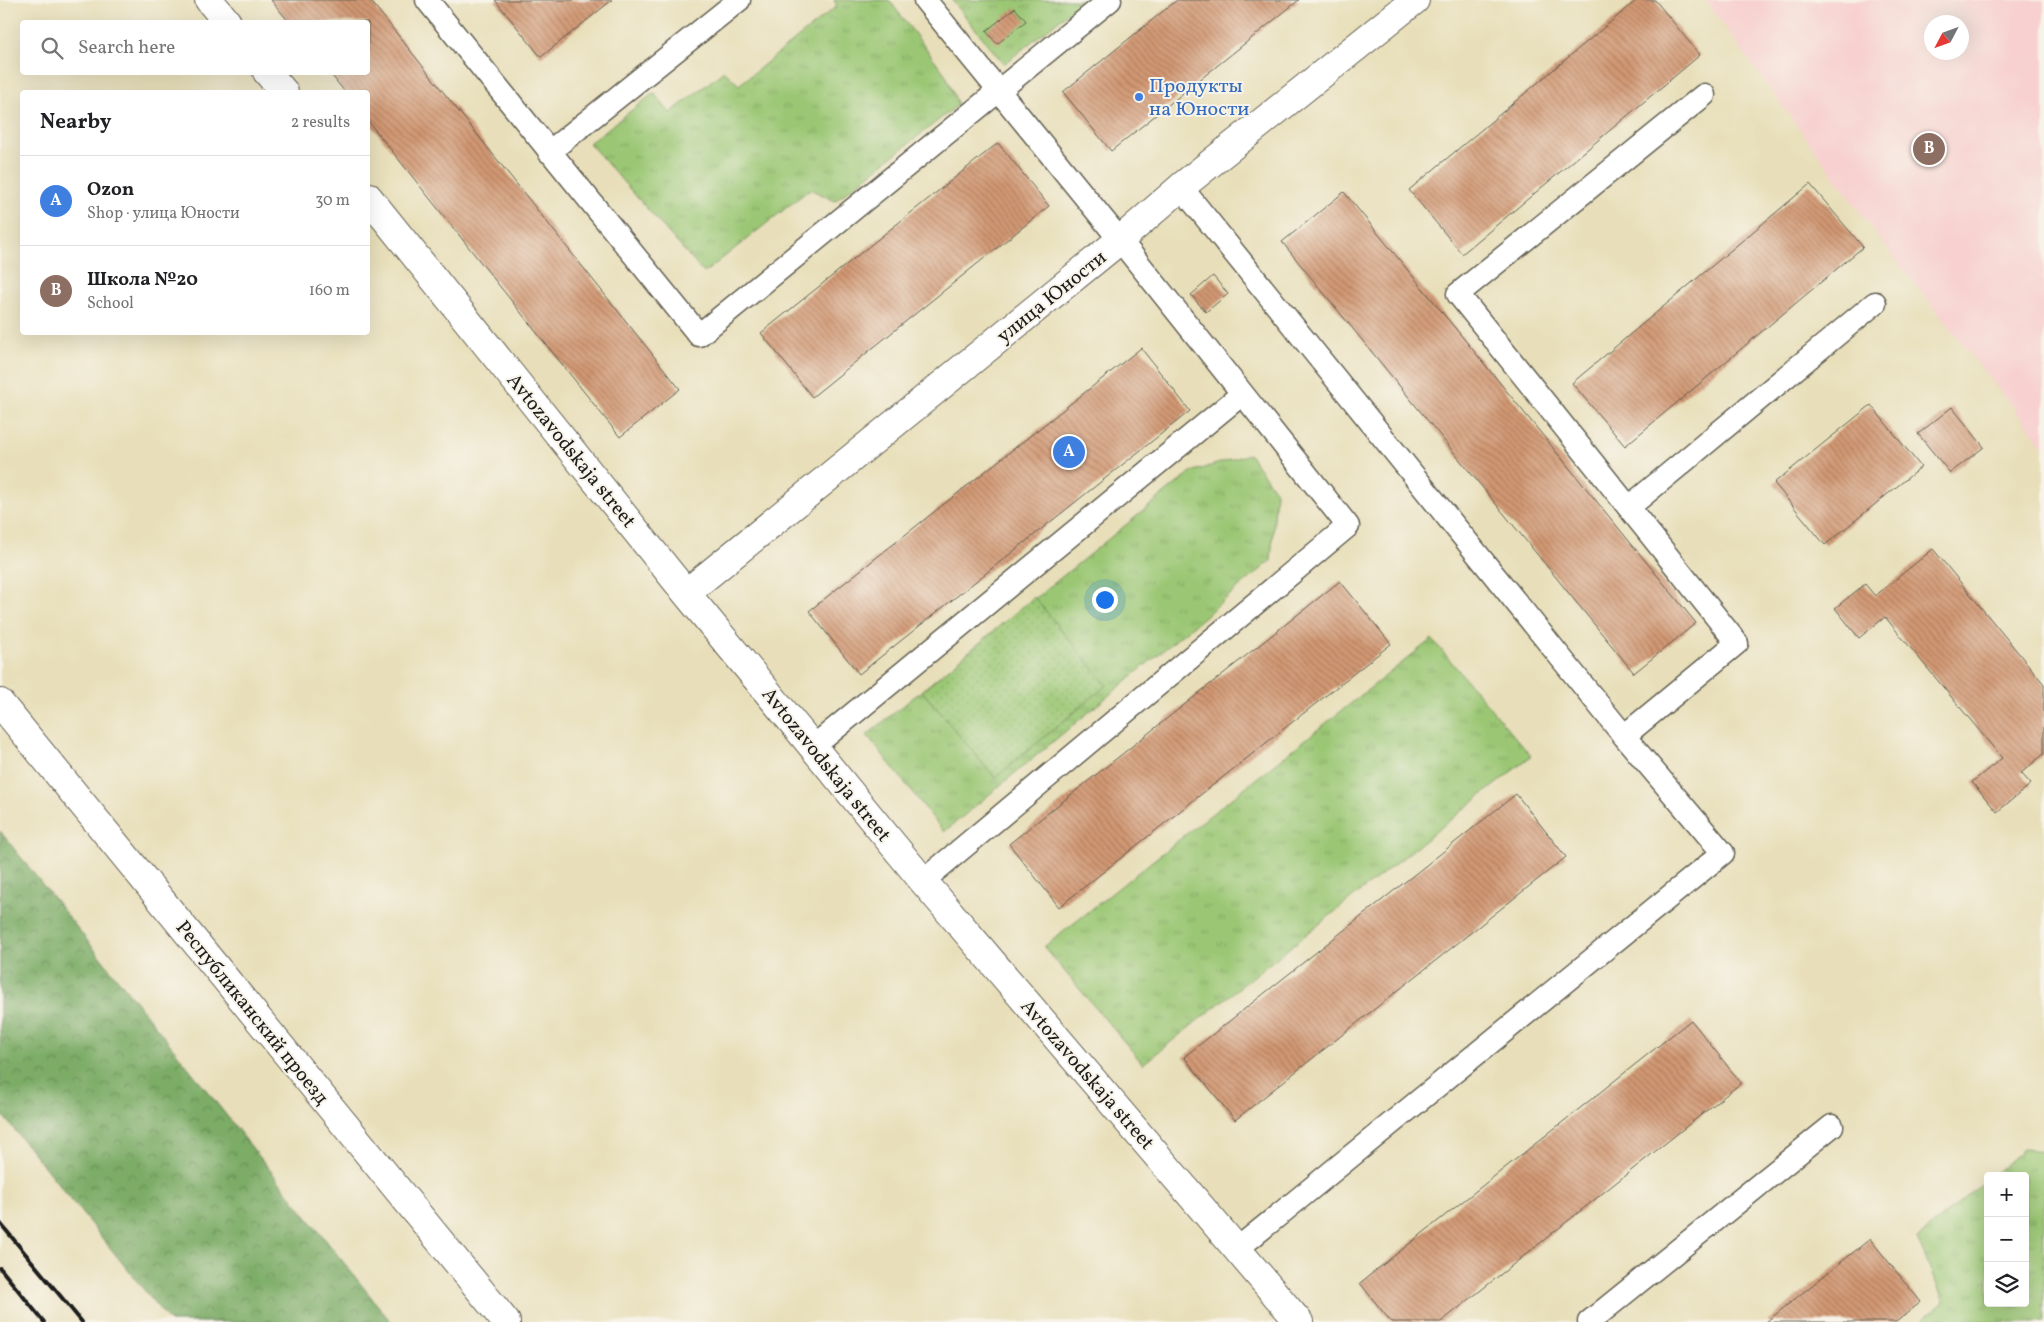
<!DOCTYPE html>
<html lang="en">
<head>
<meta charset="utf-8">
<style>
	:root { --surface:#fff; --page:#f2f2f2; --text:#202124; --muted:#757577; --line:#e0e0e0; --accent:#b5179e }
	body { margin:0; font-family:Vollkorn,serif; background:var(--page); color:var(--text) }
	.controls { position:absolute; right:15px; bottom:15px; display:grid; overflow:hidden; border-radius:5px; box-shadow:0 5px 20px #0002 }
	.controls button { width:45px; height:45px; display:grid; place-items:center; padding:0; border:0; border-bottom:1px solid var(--line); background:var(--surface); color:var(--text); font:25px sans-serif }
	.compass { position:absolute; left:1924px; top:15px; width:45px; height:45px; border-radius:50%; background:var(--surface); box-shadow:0 5px 20px #0002; rotate:229deg }
	.you { position:absolute; left:1104px; top:599px; width:18px; height:18px; margin:-12px; border:4px solid #fff; border-radius:50%; background:#1a73e8; box-shadow:0 0 0 8px #1a73e833 }
	.badge { display:grid; place-items:center; width:32px; height:32px; border-radius:50%; background:var(--accent); color:#fff; font-size:16px; font-weight:700 }
	.pin { position:absolute; translate:-50% -50%; border:2px solid #fff; box-shadow:0 1px 5px #0006 }
	.list { margin:0; padding:0; list-style:none }
	h2 { display:flex; justify-content:space-between; align-items:center; height:65px; margin:0; padding:0 20px; font-size:21px }
	h2 small { font-size:16px; font-weight:400; color:var(--muted) }
	.list li { display:grid; grid-template-columns:32px 1fr auto; gap:15px; align-items:center; box-sizing:border-box; height:90px; padding:0 20px; border-top:1px solid var(--line) }
	.list b { display:block; font-size:19px; white-space:nowrap }
	.list p { margin:0; font-size:16px; white-space:nowrap; color:var(--muted) }
	.list em { font-size:16px; font-style:normal; color:var(--muted) }
	.icon { flex:none; width:28px; height:28px; fill:none; stroke:currentColor; stroke-width:2; stroke-linecap:round; stroke-linejoin:round }
	.map { position:relative; flex:none; width:2044px; height:1322px; overflow:hidden }
	.search { position:absolute; background:var(--surface); box-shadow:0 5px 20px #0002; left:20px; top:20px; width:350px; height:55px; display:flex; align-items:center; gap:12px; box-sizing:border-box; padding:0 18px; border-radius:5px; color:var(--muted); font-size:19px }
	.panel { position:absolute; background:var(--surface); box-shadow:0 5px 20px #0002; left:20px; top:90px; width:350px; height:245px; border-radius:5px }
	.map>svg:first-child { display:block }
	.built { fill:#f7d0cf; fill-rule:evenodd }
	.grass { fill:url(#grass-tufts); stroke:#5c7248 }
	.forest { fill:url(#forest-crowns); stroke:#4c6441 }
	.park { fill:url(#park-dots); stroke:#5c7248 }
	.building { fill:url(#building-back-hatch) }
	.lines { fill:none; stroke-linecap:round; stroke-linejoin:round }
	.service-casing { stroke:#636053; stroke-width:25 }
	.minor-casing { stroke:#636053; stroke-width:30 }
	.tertiary-casing { stroke:#636053; stroke-width:30 }
	.service { stroke:#fff; stroke-width:22 }
	.minor { stroke:#fff; stroke-width:28 }
	.tertiary { stroke:#fff; stroke-width:28 }
	.rail { stroke:#1c1c1c; stroke-width:4 }
	.shop-dot { fill:#3f7fe0; stroke:#f7f3e8; stroke-width:2 }
	.labels { text-anchor:middle; stroke-width:4; stroke-linejoin:round; paint-order:stroke }
	.shop-label { font-size:20px; fill:#366cbe; stroke:#f7f3e8; text-anchor:start }
	.street-label { font-size:20px; fill:#1c1c1c; stroke:#f7f3e8 }
</style>
</head>
<body>
<div class="map">
<svg width="2044" height="1322" viewBox="0 0 2044 1322">
	<defs>
		<pattern id="grass-tufts" width="24" height="20" patternUnits="userSpaceOnUse" patternTransform="scale(1.25)"><rect width="24" height="20" fill="#9bc775"/><path d="M3 7l-1-3M5 7V3M7 7l1-3M15 17l-1-3M17 17v-4M19 17l1-3" fill="none" stroke="#85aa65"/></pattern>
		<pattern id="forest-crowns" width="20" height="18" patternUnits="userSpaceOnUse" patternTransform="scale(1.25)"><rect width="20" height="18" fill="#7cac66"/><path d="M2 6a3 3 0 1 1 6 0M12 15a3 3 0 1 1 6 0" fill="none" stroke="#658b53"/></pattern>
		<pattern id="park-dots" width="8" height="8" patternUnits="userSpaceOnUse" patternTransform="scale(1.25)"><rect width="8" height="8" fill="#9bc775"/><path d="M2 2h.1M6 6h.1" fill="none" stroke="#85aa65" stroke-width="1.8" stroke-linecap="round"/></pattern>
		<pattern id="building-back-hatch" width="6" height="6" patternUnits="userSpaceOnUse" patternTransform="scale(1.25)"><rect width="6" height="6" fill="#d29873"/><path d="M-1 5l2 2M0 0l6 6M5-1l2 2" fill="none" stroke="#aa7b5e"/></pattern>
	</defs>
	<rect width="100%" height="100%" fill="#f7f3e8"/>
	<filter id="ink" filterUnits="userSpaceOnUse"><feTurbulence type="fractalNoise" baseFrequency=".02" numOctaves="2"/><feDisplacementMap in="SourceGraphic" scale="10" xChannelSelector="R" yChannelSelector="G"/><feConvolveMatrix kernelMatrix="1 2 1 2 8 2 1 2 1" color-interpolation-filters="sRGB"/></filter>
	<filter id="wash" filterUnits="userSpaceOnUse"><feTurbulence type="fractalNoise" baseFrequency=".0096" numOctaves="4" result="noise"/><feDisplacementMap in="SourceGraphic" scale="20" xChannelSelector="R" yChannelSelector="G"/><feGaussianBlur stdDeviation="1.12" result="paint"/><feColorMatrix in="noise" values="0 0 0 0 0 0 0 0 0 0 0 0 0 0 0 0 0 1.4 0 .05"/><feComposite in="paint" operator="in"/></filter>
	<g filter="url(#wash)">
		<rect width="100%" height="100%" fill="#e8dfba"/>
		<!-- built -->
		<path class="built" d="M1705,0H2044V447L1885,246ZM1932,22H1962V52H1932Z"/>
		<!-- grass -->
		<path class="grass" d="M834,0H889L946,75L958,105L835,201L810,189L704,273L589,143L654,93L670,113L724,71L739,85L837,6Z
			M952,0H1084L1004,64Z
			M1249,454L1276,492L1271,561L944,832L867,735L1191,472Z
			M1432,639L1531,756L1143,1064L1044,947Z
			M2023,1149L2044,1151V1322H1920L1944,1302L1917,1238L1988,1179V1303H2025V1176H1992Z"/>
		<!-- forest -->
		<path class="forest" d="M0,831L391,1322H170L0,1112Z"/>
		<!-- park -->
		<path class="park" d="M1034,597L1107,685L995,778L922,691Z"/>
		<g id="blocks">
			<!-- building -->
			<path class="building" d="M271,0H370L680,389L620,437L368,121V92H345L329,72H368V22H289Z
				M495,0H612L541,57Z
				M1177,0H1299L1111,151L1063,92Z
				M1637,0H1655L1700,55L1462,254L1409,190Z
				M1015,8L1026,21L997,44L986,31Z
				M998,143L1049,206L812,397L761,333Z
				M1810,184L1863,247L1625,446L1572,383Z
				M1344,192L1696,623L1634,673L1282,242Z
				M1213,276L1228,294L1206,312L1191,295Z
				M1141,348L1190,411L859,674L809,611Z
				M1871,405L1921,467L1825,545L1774,483Z
				M1952,407L1984,447L1950,473L1918,434Z
				M1933,549L2044,684V754L2021,773L2031,784L1997,812L1972,782L2002,758L1885,617L1859,638L1835,608L1865,584L1875,596Z
				M1340,581L1391,644L1059,907L1009,844Z
				M1516,794L1566,857L1235,1120L1184,1057Z
				M1691,1020L1741,1083L1441,1322H1391L1360,1283Z
				M1870,1239L1921,1302L1896,1322H1766Z"/>
		</g>
	</g>
	<g filter="url(#ink)">
		<use href="#blocks" fill-opacity="0" stroke="#636053" stroke-width="1"/>
		<g class="lines">
			<defs>
				<path id="service" d="M427,0L699,335L1110,0
					M549,152L739,0
					M1181,187L1624,736L1737,643L1458,294L1704,95
					M1629,507L1875,303
					M814,746L1242,394
					M923,881L1348,526L1120,240L925,0
					M1237,1249L1723,853L1624,736
					M1589,1322L1832,1126"/>
				<path id="minor" d="M209,0L227,22
					M267,72L284,92
					M368,197L686,593L923,881L1299,1322
					M686,593L1120,240L1181,187L1415,0"/>
				<path id="tertiary" d="M0,703L506,1322"/>
			</defs>
			<!-- service casing -->
			<use href="#service" class="service-casing"/>
			<!-- minor casing -->
			<use href="#minor" class="minor-casing"/>
			<!-- tertiary casing -->
			<use href="#tertiary" class="tertiary-casing"/>
			<!-- service -->
			<use href="#service" class="service"/>
			<!-- minor -->
			<use href="#minor" class="minor"/>
			<!-- tertiary -->
			<use href="#tertiary" class="tertiary"/>
			<!-- rail -->
			<path class="rail" d="M0,1223L82,1322
				M0,1268L44,1322"/>
		</g>
	</g>
	<!-- markers -->
	<circle class="shop-dot" cx="1139" cy="97" r="5"/>
	<g class="labels">
		<!-- shop labels -->
		<g class="shop-label">
			<text x="1149" y="92">Продукты<tspan x="1149" dy="23">на Юности</tspan></text>
		</g>
		<!-- street labels -->
		<g class="street-label">
			<text transform="translate(1051 296) rotate(-39)" y="7">улица Юности</text>
			<text transform="translate(572 450) rotate(51)" y="7">Avtozavodskaja street</text>
			<text transform="translate(827 764) rotate(51)" y="7">Avtozavodskaja street</text>
			<text transform="translate(253 1012) rotate(51)" y="7">Республиканский проезд</text>
			<text transform="translate(1088 1074) rotate(49)" y="7">Avtozavodskaja street</text>
		</g>
	</g>
</svg>
<div class="controls">
<button>+</button>
<button>−</button>
<button><svg class="icon" aria-label="layers" viewBox="0 0 24 24"><path d="M12 4l9 5-9 5-9-5zM3 14l9 5 9-5"/></svg></button>
</div>
<svg class="compass" viewBox="-18 -18 36 36"><path d="M0-13l5 13h-10z" fill="#e53935"/><path d="M0 13l5-13h-10z" fill="#757577"/></svg>
<div class="you"></div>
<div class="pin badge" style="left:1069px;top:452px;background:#3f7fe0">A</div>
<div class="pin badge" style="left:1929px;top:149px;background:#8d6e63">B</div>
<div class="search"><svg class="icon" aria-label="search" viewBox="0 0 24 24"><circle cx="10" cy="10" r="6"/><path d="M15 15l6 6"/></svg>Search here</div>
<section class="panel">
<h2>Nearby<small>2 results</small></h2>
<ul class="list">
<li><span class="badge" style="background:#3f7fe0">A</span><div><b>Ozon</b><p>Shop · улица Юности</p></div><em>30 m</em></li>
<li><span class="badge" style="background:#8d6e63">B</span><div><b>Школа №20</b><p>School</p></div><em>160 m</em></li>
</ul>
</section>
</div>
</body>
</html>
